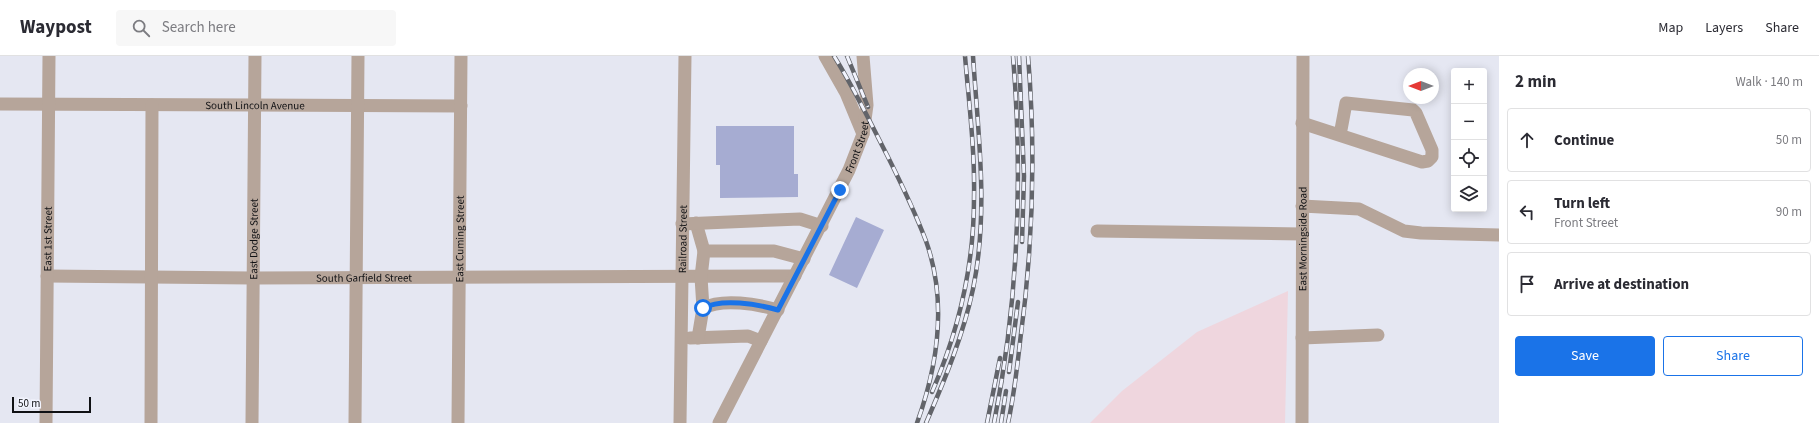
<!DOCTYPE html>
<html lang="en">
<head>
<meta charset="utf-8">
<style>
	:root { --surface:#fff; --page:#f7f7f7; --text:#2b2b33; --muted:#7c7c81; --line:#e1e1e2; --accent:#1a73e8 }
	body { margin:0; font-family:"Source Sans 3",sans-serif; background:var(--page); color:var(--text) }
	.controls { position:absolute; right:12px; top:12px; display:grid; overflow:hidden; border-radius:4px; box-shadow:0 2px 10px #0003 }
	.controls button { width:36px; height:36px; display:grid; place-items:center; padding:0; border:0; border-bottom:1px solid var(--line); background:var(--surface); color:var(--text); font:20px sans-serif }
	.compass { position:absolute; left:1403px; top:12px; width:36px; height:36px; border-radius:50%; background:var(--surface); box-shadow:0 2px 10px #0003; rotate:270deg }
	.scale { position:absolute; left:12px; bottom:10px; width:79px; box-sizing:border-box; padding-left:4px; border:2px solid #101114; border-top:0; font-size:11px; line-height:14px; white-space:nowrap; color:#101114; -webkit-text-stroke:3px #f2f4fe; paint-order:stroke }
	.stop { position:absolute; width:12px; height:12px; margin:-9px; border:3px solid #1a73e8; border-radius:50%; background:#fff }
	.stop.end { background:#1a73e8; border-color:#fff; box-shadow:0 1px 4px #0008 }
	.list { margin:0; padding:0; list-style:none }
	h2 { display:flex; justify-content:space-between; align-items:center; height:52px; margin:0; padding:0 16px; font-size:17px }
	h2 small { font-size:13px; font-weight:400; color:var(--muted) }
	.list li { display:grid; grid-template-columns:26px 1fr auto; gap:12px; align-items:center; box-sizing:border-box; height:64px; margin:0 8px 8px; padding:0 8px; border:1px solid var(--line); border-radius:4px }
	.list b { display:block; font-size:15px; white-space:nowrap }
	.list p { margin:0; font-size:13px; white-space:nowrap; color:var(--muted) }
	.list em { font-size:13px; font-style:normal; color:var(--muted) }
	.actions { display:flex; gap:8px; padding:12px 16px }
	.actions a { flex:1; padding:9px 0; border:1px solid var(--accent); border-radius:4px; text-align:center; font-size:14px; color:var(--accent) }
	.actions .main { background:var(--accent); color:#fff }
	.icon { flex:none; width:22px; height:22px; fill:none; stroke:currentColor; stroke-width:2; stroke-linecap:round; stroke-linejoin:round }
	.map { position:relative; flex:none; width:1499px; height:367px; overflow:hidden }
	header { display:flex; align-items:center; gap:24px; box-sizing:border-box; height:56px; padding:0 20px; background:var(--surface); border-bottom:1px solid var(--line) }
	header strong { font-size:19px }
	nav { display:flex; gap:22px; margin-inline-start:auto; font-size:14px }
	.search { width:280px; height:36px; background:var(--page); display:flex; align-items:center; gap:10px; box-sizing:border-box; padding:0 14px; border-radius:4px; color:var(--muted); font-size:15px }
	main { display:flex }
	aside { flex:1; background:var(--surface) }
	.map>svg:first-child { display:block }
	.industrial { fill:#efd6de }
	.building { fill:#a6acd2 }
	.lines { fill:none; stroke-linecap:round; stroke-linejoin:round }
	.minor { stroke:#b6a59a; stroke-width:13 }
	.rail-casing { stroke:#62646a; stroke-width:4.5 }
	.rail { stroke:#f2f4fe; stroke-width:3; stroke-dasharray:9; stroke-linecap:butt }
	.route { stroke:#1a73e8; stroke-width:5 }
	.labels { text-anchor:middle; stroke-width:3; stroke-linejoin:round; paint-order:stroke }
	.street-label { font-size:11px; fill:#101114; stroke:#f2f4fe }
</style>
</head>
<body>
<header>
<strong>Waypost</strong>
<div class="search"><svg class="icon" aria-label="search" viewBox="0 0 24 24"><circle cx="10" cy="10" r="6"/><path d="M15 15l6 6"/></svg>Search here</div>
<nav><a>Map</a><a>Layers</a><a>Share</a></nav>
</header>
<main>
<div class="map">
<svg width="1499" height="367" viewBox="0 0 1499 367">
	<rect width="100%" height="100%" fill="#e5e7f2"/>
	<!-- industrial -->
	<path class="industrial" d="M1288,235L1285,367H1090L1122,335L1197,276Z"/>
	<!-- building -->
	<path class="building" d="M716,70H794V118H798V141L720,142V109H716Z
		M856,161L884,174L857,232L829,219Z"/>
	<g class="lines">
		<!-- minor -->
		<g class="minor">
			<path d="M825,0L846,37L863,78"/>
			<path id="s1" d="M0,48L461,50"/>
			<path d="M1302,67L1422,106L1428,105L1432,101V94L1416,57L1413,54L1346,47L1340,79"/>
			<path d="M1302,150L1359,153L1404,175L1421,177L1499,179"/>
			<path d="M696,167L704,195"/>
			<path d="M682,168L800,163L822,170"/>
			<path d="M1097,175L1302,178"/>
			<path id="s2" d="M47,220L252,222L795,220"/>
			<path d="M703,252L701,221L704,195H774L804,203"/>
			<path d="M690,282L748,280L761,285"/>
			<path d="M698,282L703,252C723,242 757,248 778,254"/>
			<path d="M1302,282L1378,279"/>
			<path id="s3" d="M46,367L49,0"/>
			<path d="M151,367L152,49"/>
			<path id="s4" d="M252,367L255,0"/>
			<path d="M355,367L358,0"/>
			<path id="s5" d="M458,367L461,0"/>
			<path id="s6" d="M680,367L685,0"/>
			<path id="s7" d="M719,367L849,114L863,78L867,49L863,0"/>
			<path id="s8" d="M1302,367L1303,0"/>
		</g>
		<defs>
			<path id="rail" d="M834,0C854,32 870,66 887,99C901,127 915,156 926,185C947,244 938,309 917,367
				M847,0L868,51
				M1019,0L1024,120L1022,186
				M1009,316L1018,246
				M932,336C959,274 974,210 974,142C975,95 969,47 965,0
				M926,367C945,323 963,280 973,233C989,156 978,77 973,0
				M987,367L1000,302
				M994,367C1018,247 1023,122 1013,0
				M1001,367L1006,335
				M1008,367C1014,340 1017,313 1020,286C1033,191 1036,96 1028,0"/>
		</defs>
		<!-- rail casing -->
		<use href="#rail" class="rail-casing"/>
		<!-- rail -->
		<use href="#rail" class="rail"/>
	</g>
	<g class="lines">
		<!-- route -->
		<path class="route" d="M703,252C722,242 757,248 778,254L840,134"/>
	</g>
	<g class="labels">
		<!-- street labels -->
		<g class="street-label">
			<text dy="4" stroke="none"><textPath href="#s1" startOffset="255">South Lincoln Avenue</textPath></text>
			<text dy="4" stroke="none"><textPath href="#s7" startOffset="309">Front Street</textPath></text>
			<text dy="4" stroke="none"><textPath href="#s3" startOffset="184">East 1st Street</textPath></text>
			<text dy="4" stroke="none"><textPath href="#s4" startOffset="184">East Dodge Street</textPath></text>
			<text dy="4" stroke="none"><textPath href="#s6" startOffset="184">Railroad Street</textPath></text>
			<text dy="4" stroke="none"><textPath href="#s8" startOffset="184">East Morningside Road</textPath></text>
			<text dy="4" stroke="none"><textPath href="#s5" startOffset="184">East Cuming Street</textPath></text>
			<text dy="4" stroke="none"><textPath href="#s2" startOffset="317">South Garfield Street</textPath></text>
		</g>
	</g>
</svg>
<div class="controls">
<button>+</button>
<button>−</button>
<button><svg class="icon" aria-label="locate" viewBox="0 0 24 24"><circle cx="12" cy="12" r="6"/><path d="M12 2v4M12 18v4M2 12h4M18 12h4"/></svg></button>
<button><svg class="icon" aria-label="layers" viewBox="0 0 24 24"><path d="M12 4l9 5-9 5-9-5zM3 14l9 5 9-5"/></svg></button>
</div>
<svg class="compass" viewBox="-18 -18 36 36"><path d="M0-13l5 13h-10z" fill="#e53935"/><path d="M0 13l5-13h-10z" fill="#7c7c81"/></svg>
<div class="scale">50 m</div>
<div class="stop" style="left:703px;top:252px"></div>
<div class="stop end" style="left:840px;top:134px"></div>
</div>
<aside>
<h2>2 min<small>Walk · 140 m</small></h2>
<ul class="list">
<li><svg class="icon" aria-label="ahead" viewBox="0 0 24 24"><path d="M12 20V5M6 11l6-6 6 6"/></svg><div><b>Continue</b></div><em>50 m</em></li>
<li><svg class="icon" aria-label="left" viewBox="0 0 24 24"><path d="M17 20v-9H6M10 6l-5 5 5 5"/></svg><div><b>Turn left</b><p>Front Street</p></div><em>90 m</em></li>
<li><svg class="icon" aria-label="arrive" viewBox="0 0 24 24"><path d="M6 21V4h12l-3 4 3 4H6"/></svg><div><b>Arrive at destination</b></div></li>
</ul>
<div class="actions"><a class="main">Save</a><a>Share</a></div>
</aside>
</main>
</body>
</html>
